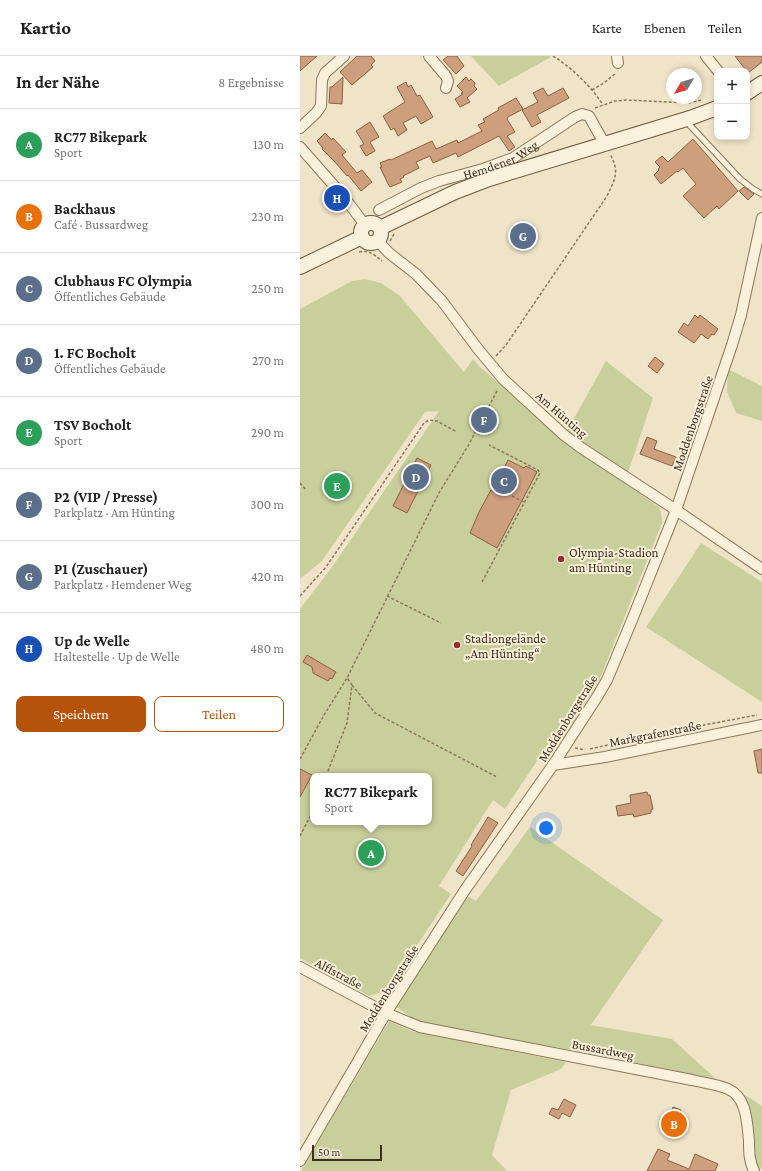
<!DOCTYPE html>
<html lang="de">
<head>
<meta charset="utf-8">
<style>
	:root { --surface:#fff; --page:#f6f6f6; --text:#222; --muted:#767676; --line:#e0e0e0; --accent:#b45309 }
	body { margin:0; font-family:"Crimson Pro",serif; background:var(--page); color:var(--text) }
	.controls { position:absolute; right:12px; top:12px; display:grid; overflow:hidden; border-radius:8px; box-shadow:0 2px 6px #0003 }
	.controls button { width:36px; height:36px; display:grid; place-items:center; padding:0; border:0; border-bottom:1px solid var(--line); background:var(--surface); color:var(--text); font:20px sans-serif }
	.compass { position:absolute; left:366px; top:12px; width:36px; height:36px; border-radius:50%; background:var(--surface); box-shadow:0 2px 6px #0003; rotate:232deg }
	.scale { position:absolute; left:12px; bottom:10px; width:70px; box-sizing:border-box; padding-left:4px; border:2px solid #3c2e20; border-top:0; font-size:11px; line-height:14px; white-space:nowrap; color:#3c2e20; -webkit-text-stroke:3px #f7eed8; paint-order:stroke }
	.you { position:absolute; left:246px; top:772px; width:14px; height:14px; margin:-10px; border:3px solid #fff; border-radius:50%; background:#1a73e8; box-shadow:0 0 0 6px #1a73e833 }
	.badge { display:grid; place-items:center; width:26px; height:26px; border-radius:50%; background:var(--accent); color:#fff; font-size:13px; font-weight:700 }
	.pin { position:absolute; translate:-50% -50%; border:2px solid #fff; box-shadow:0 1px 4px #0006 }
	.popup { position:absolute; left:10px; top:717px; width:122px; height:52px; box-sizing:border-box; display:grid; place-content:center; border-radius:8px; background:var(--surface); filter:drop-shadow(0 1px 3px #0005); font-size:13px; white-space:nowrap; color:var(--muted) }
	.popup b { font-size:15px; color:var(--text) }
	.popup::after { content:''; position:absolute; left:50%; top:100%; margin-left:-8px; border:8px solid transparent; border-top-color:var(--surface) }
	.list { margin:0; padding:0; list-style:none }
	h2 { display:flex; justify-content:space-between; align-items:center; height:52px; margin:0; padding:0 16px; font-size:17px }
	h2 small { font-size:13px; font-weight:400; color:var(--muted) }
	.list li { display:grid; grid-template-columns:26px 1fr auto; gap:12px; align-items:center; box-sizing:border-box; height:72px; padding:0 16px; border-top:1px solid var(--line) }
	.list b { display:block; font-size:15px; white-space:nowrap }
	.list p { margin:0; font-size:13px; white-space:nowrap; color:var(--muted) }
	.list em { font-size:13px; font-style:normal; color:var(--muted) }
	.actions { display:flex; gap:8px; padding:12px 16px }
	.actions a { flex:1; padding:9px 0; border:1px solid var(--accent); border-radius:8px; text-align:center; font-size:14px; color:var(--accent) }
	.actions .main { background:var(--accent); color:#fff }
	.map { position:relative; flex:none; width:462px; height:1115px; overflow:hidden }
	header { display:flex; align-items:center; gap:24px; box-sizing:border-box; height:56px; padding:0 20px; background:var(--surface); border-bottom:1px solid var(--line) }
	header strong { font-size:19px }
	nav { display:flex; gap:22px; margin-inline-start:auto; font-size:14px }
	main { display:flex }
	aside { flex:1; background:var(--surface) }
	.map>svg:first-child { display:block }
	.green { fill:#c9cf9b; fill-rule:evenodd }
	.building { fill:#ce9f7d; stroke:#8c5f41 }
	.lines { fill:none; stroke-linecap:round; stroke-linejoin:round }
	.lane-casing { stroke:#8c765c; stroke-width:7 }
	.street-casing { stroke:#8c765c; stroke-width:12 }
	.secondary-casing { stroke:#6e573f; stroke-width:16 }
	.path { stroke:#8c765c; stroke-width:1.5; stroke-dasharray:3 2; stroke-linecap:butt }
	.lane { stroke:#faf1dc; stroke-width:5 }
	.street { stroke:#faf1dc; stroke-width:10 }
	.secondary { stroke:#faf1dc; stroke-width:14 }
	.poi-dot { fill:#9d2a2c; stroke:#f7eed8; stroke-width:1.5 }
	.labels { text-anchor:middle; stroke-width:4; stroke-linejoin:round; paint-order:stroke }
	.street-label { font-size:13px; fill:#3c2e20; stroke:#f7eed8 }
	.poi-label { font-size:13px; fill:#3c2e20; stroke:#f7eed8; text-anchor:start }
</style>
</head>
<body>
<header>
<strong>Kartio</strong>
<nav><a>Karte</a><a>Ebenen</a><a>Teilen</a></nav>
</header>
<main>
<aside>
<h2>In der Nähe<small>8 Ergebnisse</small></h2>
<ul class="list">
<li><span class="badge" style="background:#2e9e5b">A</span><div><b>RC77 Bikepark</b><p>Sport</p></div><em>130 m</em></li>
<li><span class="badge" style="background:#e8710a">B</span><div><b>Backhaus</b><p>Café · Bussardweg</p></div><em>230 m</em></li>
<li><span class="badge" style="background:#5c6f8a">C</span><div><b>Clubhaus FC Olympia</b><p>Öffentliches Gebäude</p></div><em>250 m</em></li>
<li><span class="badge" style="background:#5c6f8a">D</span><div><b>1. FC Bocholt</b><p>Öffentliches Gebäude</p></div><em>270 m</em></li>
<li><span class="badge" style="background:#2e9e5b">E</span><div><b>TSV Bocholt</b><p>Sport</p></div><em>290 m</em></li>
<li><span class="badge" style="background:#5c6f8a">F</span><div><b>P2 (VIP / Presse)</b><p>Parkplatz · Am Hünting</p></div><em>300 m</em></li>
<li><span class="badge" style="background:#5c6f8a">G</span><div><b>P1 (Zuschauer)</b><p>Parkplatz · Hemdener Weg</p></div><em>420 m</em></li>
<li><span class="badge" style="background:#1a4fb4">H</span><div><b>Up de Welle</b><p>Haltestelle · Up de Welle</p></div><em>480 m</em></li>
</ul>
<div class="actions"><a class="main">Speichern</a><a>Teilen</a></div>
</aside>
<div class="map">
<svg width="462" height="1115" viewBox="0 0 462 1115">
	<rect width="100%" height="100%" fill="#f0e4c8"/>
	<!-- green -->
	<path class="green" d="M171,0H249L251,1L199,30Z
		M65,223L81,227L100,240L164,316L173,303L179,310L277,395L359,451L361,456L362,467L299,625L264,681L251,684L205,753L193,744L139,830L151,838L87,935L69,940L0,902V553L32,511L139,355L125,356L22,505L0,523V253L52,225ZM13,720H129V766H13Z
		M306,305L353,342L328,417L267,375Z
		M428,313L462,330V365L436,357L427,336Z
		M401,487L462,526V646L346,571Z
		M230,771L363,864L291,969L372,983L416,1023L273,994L137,972L118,966L95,950L166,839L176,845Z
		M89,965L111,975L266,1006L261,1013L211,1034L192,1099L207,1115H1Z
		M439,1035L462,1050V1111L459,1115L454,1105Z"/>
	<!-- building -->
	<path class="building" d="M0,0H17L0,15Z
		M57,0H71L75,5L71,9L73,11L52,29L40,16Z
		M148,0H157L164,10L156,18L143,4Z
		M435,0H462V6L448,17Z
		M43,21L42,48L29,47L30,31H32Z
		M166,21L169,25L171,23L175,27L174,30L177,33L167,42L170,46L160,51L155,43L163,38L161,37L163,36L157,30Z
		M106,26L108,31L111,29L117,40L120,39L133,61L121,68L116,60L103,67L107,74L98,80L94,72L91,74L83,60L105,46L97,31Z
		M243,32L248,40L263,32L269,42L237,59L241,66L232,71L222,54L238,46L233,37Z
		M216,42L223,53L208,61L207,63L215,76L207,80L215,91L209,95L199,80L158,101L156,97L133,107L130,100L116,106L119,112L103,120L104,121L100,123L102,126L90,131L88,128L80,111H82L80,107L90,103L91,104L132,85L136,93L157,84L158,87L182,75L178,69L185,66L183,63L199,54L198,52Z
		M70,66L79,81L70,86L75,95L66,100L60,90L64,88L56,75Z
		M25,77L32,84L33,82L46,96L42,99L57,117L62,114L72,126L61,135L48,119L47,120L35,106L22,93L23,92L17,85Z
		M393,83L438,135L419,153L417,150L404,162L383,140L396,128L383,112L378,116L377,115L361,128L354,119L359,114L358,113L360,111L355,106L362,100L368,106Z
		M444,131L454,138L448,144L439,135Z
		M395,259L398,262L400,259L418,273L414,279L412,278L408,283L401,278L394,287L378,276L384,267L388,270Z
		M355,301L364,308L357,317L348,310Z
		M347,381L357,385L354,393L376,401L372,410L340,398Z
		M117,402L131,409L107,457L93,450Z
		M208,404L224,412L226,410L237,416L197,492L170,477L179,456L191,434L193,435Z
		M7,599L36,616L32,623L30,622L28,625L13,617L12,611L3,606Z
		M462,693V717H458L454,695Z
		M0,713L12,719L0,741Z
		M347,736L348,739H350L353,753L351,754V757L334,761L333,758L318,760L316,750L331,747L330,739Z
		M188,761L198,767L163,820L156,815L172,790L171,789Z
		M264,1043L276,1049L270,1061L262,1057L259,1063L249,1058L252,1052L258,1054Z
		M373,1051L381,1054L380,1057L384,1058L381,1072L369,1069Z
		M358,1093L370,1098L367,1104L389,1113L395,1098L418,1108L415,1115H347Z"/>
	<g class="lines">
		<defs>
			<path id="lane" d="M385,64L440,123L453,133L462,138"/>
			<g id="street">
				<path d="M129,0L146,20L148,25L146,32"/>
				<path d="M317,0L318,7"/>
				<path d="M406,0L418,15"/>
				<path d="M0,72L16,57L21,50L22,24L25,17L44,0"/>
				<path d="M0,91L44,141L65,169"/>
				<path id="s1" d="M79,154L121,132L139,125L183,113L213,102L275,61L282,58L289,60L304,87"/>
				<path d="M78,185L89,197L116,218L142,245L178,293L203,323L264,379L280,391L376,454L462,513"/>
				<path d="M253,709L305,701L462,669"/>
				<path d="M0,911L86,957L120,971L392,1024C404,1027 417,1028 428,1033C447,1041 447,1067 449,1085C449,1095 449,1105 454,1115"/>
				<path d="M0,1105L86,957L165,834L253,709L297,641L307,624L332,564L376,454L432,289L441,259L462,162"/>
			</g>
			<path id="secondary" d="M447,37L462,27
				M61 177a10 10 0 1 1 20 0a10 10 0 1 1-20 0Z
				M80,172L155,136L189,123L390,62L417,52
				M0,211L62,181"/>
		</defs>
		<!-- lane casing -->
		<use href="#lane" class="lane-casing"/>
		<!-- street casing -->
		<use href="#street" class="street-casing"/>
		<!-- secondary casing -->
		<use href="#secondary" class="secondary-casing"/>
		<!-- path -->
		<path class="path" d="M253,0C272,12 291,30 303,49
			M292,34L304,27L316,17
			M295,52L315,45L326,44L389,47L401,44
			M90,185L94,178
			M59,196C70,194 73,198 82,205
			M196,300L206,289L307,140C315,123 320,116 310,98
			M0,427L6,434
			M212,440L224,446
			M182,526L240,417L238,414L189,389
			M0,540L26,511L124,367L129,364L137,365L157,376
			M87,540L141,567
			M52,629L75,657L197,721
			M275,692L285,694
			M290,693L356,678L457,659
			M0,703L24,659L47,622
			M26,720L47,667L52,629L47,622L140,435L168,390L198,333
			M0,780L13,755"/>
		<!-- lane -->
		<use href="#lane" class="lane"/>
		<!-- street -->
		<use href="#street" class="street"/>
		<!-- secondary -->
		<use href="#secondary" class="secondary"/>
	</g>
	<!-- markers -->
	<g class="poi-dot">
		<circle cx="261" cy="503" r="4"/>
		<circle cx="157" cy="589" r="4"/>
	</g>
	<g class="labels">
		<!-- street labels -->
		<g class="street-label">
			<text dy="5" stroke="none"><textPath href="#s1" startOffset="132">Hemdener Weg</textPath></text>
			<text transform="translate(262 358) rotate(41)" y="5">Am Hünting</text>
			<text transform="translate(392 367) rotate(-71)" y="5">Moddenborgstraße</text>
			<text transform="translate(267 662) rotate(-58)" y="5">Moddenborgstraße</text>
			<text transform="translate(355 677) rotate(-11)" y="5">Markgrafenstraße</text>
			<text transform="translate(39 917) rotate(28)" y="5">Alffstraße</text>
			<text transform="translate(88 932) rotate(-58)" y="5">Moddenborgstraße</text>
			<text transform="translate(303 993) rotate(11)" y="5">Bussardweg</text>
		</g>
		<!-- poi labels -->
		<g class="poi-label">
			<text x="269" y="501">Olympia-Stadion<tspan x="269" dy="15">am Hünting</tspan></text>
			<text x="165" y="587">Stadiongelände<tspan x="165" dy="15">„Am Hünting“</tspan></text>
		</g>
	</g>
</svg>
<div class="controls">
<button>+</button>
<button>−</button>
</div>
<svg class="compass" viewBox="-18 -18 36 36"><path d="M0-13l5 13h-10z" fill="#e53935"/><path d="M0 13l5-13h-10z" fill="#767676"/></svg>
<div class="scale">50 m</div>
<div class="you"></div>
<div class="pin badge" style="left:71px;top:797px;background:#2e9e5b">A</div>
<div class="popup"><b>RC77 Bikepark</b>Sport</div>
<div class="pin badge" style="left:374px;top:1068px;background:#e8710a">B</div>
<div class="pin badge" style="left:204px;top:425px;background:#5c6f8a">C</div>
<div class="pin badge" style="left:116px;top:421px;background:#5c6f8a">D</div>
<div class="pin badge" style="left:37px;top:430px;background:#2e9e5b">E</div>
<div class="pin badge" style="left:184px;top:364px;background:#5c6f8a">F</div>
<div class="pin badge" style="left:223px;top:180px;background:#5c6f8a">G</div>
<div class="pin badge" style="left:37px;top:142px;background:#1a4fb4">H</div>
</div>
</main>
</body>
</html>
